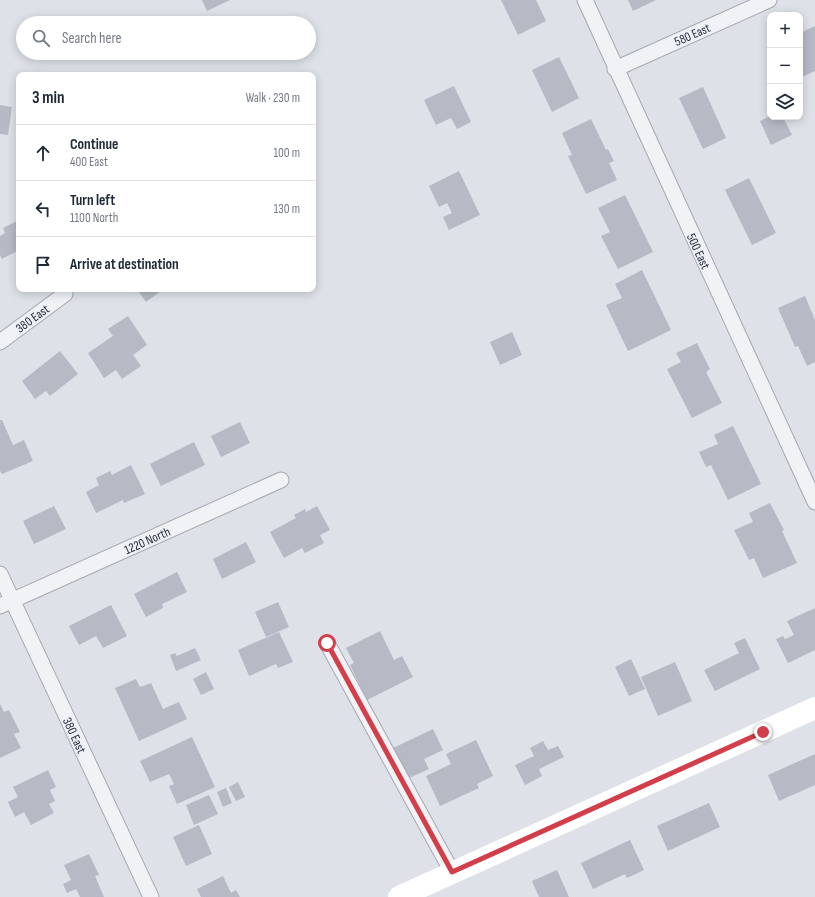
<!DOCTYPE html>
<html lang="en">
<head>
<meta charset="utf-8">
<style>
	:root { --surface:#fff; --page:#f2f2f3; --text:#1f2937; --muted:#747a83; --line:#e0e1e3 }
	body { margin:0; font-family:"Sofia Sans Condensed",sans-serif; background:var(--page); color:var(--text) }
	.controls { position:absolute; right:12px; top:12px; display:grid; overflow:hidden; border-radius:8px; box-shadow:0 2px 10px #0003 }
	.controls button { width:36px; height:36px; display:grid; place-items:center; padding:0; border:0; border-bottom:1px solid var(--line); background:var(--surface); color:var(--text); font:20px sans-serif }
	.stop { position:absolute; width:12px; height:12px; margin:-9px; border:3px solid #d23e4a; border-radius:50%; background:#fff }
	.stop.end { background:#d23e4a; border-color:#fff; box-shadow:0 1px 4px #0008 }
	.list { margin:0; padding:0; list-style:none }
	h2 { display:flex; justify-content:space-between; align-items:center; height:52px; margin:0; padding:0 16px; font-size:17px }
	h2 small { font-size:13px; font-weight:400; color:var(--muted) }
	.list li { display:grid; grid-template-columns:26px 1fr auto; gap:12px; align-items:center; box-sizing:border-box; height:56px; padding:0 16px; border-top:1px solid var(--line) }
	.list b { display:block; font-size:15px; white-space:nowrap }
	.list p { margin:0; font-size:13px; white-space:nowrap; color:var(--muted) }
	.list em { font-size:13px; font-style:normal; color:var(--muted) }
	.icon { flex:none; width:22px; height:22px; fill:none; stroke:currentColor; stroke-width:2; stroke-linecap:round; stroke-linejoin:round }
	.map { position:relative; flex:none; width:815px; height:897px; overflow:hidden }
	.search { position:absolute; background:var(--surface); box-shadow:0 2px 10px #0003; left:16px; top:16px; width:300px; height:44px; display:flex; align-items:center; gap:10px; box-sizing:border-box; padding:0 14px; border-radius:22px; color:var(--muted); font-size:15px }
	.panel { position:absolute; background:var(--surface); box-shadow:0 2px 10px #0003; left:16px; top:72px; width:300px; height:220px; border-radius:8px }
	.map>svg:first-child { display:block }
	.building { fill:#b5bac5 }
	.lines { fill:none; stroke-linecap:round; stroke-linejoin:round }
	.street-casing { stroke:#a3a8b2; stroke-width:17 }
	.street { stroke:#f0f2f6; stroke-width:15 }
	.secondary { stroke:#fff; stroke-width:22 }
	.route { stroke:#d23e4a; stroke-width:5 }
	.labels { text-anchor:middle; stroke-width:3; stroke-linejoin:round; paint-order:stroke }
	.street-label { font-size:13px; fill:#262e3f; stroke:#edf0f5 }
</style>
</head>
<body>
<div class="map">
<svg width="815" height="897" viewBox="0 0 815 897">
	<rect width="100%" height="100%" fill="#dee1e8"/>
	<!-- building -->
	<path class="building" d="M202,0H230L207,11Z
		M501,0H536L546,21L518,35Z
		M628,0H656L633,11Z
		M815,26V71L800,78V33Z
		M559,57L579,98L552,112L532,70Z
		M454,86L471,122L457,129L451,118L436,125L424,100Z
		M703,87L726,138L703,149L679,98Z
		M0,105L12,107L8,135L0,134Z
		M770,116L783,117L792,135L771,145L760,121Z
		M591,119L606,150L608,149L614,161L609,163L617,180L586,194L568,156L572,155L562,133Z
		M459,171L480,215L449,230L443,217L452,213L447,203L439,207L429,186Z
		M749,178L776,233L752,245L725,190Z
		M625,195L653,252L618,269L601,236L610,232L598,208Z
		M19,220V250L2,259L0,255V236L5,233L3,228Z
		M642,270L671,330L628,351L606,305L622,298L615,284Z
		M137,289H164L146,302Z
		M805,296L815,320V362L807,366L798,346L795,347L778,308Z
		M128,316L147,345L133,355L141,366L122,379L116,370L104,378L88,353L113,336L108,329Z
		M512,332L522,355L500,365L490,342Z
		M697,343L710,369L706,372L722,403L692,418L667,369L681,362L676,353Z
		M60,351L78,374L50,396L46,391L35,399L22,381Z
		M0,420H2L13,445L24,440L33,461L2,474L0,471Z
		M240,422L250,443L221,457L211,436Z
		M733,426L761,484L728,500L711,465L706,467L699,452L718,444L714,435Z
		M194,442L205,465L161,486L150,464Z
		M131,465L145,494L124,503L123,500L96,513L86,492L99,485L96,478L110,471L112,475Z
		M770,503L784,530L782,531L797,563L763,578L754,558L749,560L734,530L753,522L749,513Z
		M54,506L66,529L34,544L23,521Z
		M317,506L330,530L320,535L324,543L305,553L302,548L284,558L270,532L296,518L294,515L305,509L306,512Z
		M246,542L256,562L222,579L213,559Z
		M177,572L187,592L162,604L163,608L146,617L134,594Z
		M278,602L289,627L266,637L255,612Z
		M111,605L127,636L103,648L96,636L79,645L69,626Z
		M815,608V650L788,663L776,639L783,636L785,639L794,635L787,621Z
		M380,631L394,660L402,656L413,677L367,700L350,665L354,663L346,648Z
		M279,632L293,662L278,668L276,664L249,676L238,650Z
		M745,638L760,669L715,691L704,670L739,653L734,643Z
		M195,648L201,660L176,671L170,655L175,653L177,656Z
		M631,659L645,689L629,696L615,667Z
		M675,662L692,701L658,716L641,677Z
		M206,672L214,689L201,695L193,679Z
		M136,679L140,687L151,683L163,709L179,702L187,719L139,741L115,688Z
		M0,704L4,712L9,710L20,732L14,734L21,748L0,758Z
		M433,729L443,750L424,759L429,769L407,779L393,748Z
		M192,737L215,787L177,804L169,786L174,784L169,774L150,782L140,761Z
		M476,740L493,776L477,784L479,788L440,806L426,776L451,764L446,754Z
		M543,741L548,750L558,746L564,757L539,769L542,776L525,785L515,765L534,756L530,748Z
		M815,754V785L779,801L768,775Z
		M48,770L56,787L50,790L55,801L49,804L54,813L31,825L24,812L15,817L8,802L18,797L13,787Z
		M238,782L245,797L236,801L229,787Z
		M226,788L232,803L223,807L217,792Z
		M209,795L218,814L194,825L186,805Z
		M709,803L720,827L668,851L657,826Z
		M199,825L212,854L186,866L173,837Z
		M630,840L644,870L627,878L625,874L593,889L581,863Z
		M89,854L99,875L95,876L104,897H80L76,889L67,893L63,884L71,880L64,865Z
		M557,870L569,897H539L532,881Z
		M223,876L231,893L236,890L240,897H201L197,889Z"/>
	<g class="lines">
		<defs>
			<path id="street" d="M585,0L815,502
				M615,69L769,0
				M0,342L65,294
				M0,574L151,897
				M0,606L281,480
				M327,643L452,872"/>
		</defs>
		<!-- street casing -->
		<use href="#street" class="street-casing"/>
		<!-- street -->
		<use href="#street" class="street"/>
		<!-- secondary -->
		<path class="secondary" d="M399,897L815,708"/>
	</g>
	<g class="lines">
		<!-- route -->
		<path class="route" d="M327,643L452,872L763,732"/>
	</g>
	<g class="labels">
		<!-- street labels -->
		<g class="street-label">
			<text transform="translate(692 34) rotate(-24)" y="5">580 East</text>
			<text transform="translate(699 251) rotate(65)" y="5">500 East</text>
			<text transform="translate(32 318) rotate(-36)" y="5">380 East</text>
			<text transform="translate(147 540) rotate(-24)" y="5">1220 North</text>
			<text transform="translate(75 735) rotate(65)" y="5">380 East</text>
		</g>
	</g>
</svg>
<div class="controls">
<button>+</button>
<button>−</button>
<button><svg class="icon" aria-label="layers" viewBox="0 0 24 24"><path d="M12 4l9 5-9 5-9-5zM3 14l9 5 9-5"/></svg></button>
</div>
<div class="stop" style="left:327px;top:643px"></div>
<div class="stop end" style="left:763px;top:732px"></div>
<div class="search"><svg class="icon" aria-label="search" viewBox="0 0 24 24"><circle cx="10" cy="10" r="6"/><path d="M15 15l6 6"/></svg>Search here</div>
<section class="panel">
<h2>3 min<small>Walk · 230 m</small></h2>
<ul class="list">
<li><svg class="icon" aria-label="ahead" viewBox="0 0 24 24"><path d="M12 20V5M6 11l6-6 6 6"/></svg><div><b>Continue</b><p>400 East</p></div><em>100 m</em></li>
<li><svg class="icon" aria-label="left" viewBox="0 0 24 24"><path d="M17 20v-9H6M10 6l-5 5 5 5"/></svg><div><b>Turn left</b><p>1100 North</p></div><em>130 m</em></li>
<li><svg class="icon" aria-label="arrive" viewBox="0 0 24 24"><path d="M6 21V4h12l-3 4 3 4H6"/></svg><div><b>Arrive at destination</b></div></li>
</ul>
</section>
</div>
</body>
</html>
